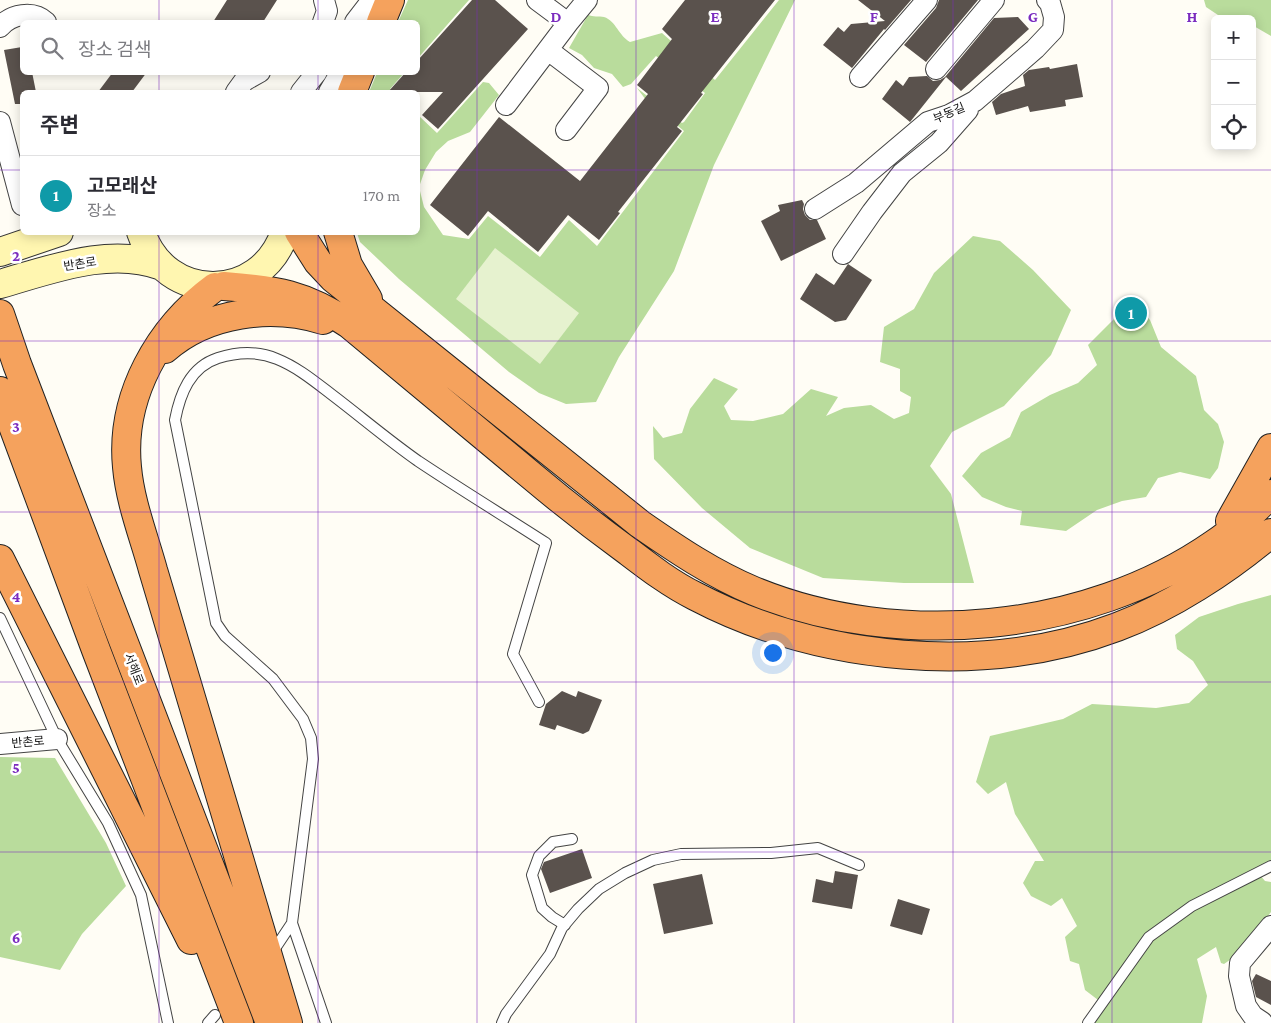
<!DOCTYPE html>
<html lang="ko">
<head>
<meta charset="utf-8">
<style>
	:root { --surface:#fff; --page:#f7f7f7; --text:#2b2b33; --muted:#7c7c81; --line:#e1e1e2; --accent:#d93025 }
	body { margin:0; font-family:"Crimson Pro","Noto Sans KR",serif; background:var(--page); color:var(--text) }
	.controls { position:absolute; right:15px; top:15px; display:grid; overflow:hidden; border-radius:8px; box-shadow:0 2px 12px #0003 }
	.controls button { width:45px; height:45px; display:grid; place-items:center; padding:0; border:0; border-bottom:1px solid var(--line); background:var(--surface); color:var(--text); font:25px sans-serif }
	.you { position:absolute; left:772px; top:652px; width:18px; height:18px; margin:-12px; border:4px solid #fff; border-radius:50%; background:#1a73e8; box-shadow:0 0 0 8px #1a73e833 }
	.badge { display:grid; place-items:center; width:32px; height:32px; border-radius:50%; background:var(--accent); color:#fff; font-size:16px; font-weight:700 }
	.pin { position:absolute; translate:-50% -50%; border:2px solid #fff; box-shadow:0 1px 5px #0006 }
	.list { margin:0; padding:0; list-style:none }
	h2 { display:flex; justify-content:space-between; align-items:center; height:65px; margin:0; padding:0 20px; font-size:21px }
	h2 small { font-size:16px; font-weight:400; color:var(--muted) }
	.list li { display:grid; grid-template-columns:32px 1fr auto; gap:15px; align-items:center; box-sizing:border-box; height:80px; padding:0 20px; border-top:1px solid var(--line) }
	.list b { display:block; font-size:19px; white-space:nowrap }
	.list p { margin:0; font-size:16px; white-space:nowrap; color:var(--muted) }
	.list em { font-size:16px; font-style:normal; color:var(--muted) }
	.icon { flex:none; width:28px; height:28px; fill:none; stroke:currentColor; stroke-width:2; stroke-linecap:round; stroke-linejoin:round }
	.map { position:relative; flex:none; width:1271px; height:1023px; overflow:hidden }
	.search { position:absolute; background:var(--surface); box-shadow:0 2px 12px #0003; left:20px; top:20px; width:400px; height:55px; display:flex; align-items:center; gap:12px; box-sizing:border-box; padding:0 18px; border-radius:8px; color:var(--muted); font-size:19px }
	.panel { position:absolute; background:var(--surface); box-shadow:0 2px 12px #0003; left:20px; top:90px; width:400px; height:145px; border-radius:8px }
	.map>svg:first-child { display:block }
	.forest { fill:#b9dc9c }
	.pitch { fill:#e6f2cf }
	.building { fill:#5a524d }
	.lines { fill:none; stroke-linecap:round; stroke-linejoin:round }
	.lane-casing { stroke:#444; stroke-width:12 }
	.street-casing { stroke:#444; stroke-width:22 }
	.secondary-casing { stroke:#333; stroke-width:30 }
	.highway-casing { stroke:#222; stroke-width:30 }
	.lane { stroke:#fff; stroke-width:10 }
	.street { stroke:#fff; stroke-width:20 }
	.secondary { stroke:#fff6b0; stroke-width:28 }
	.highway { stroke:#f5a25d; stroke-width:28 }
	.grid { fill:none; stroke:#7b2cbf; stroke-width:1; stroke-opacity:0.55 }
	.labels { text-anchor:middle; stroke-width:5; stroke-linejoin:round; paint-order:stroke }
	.street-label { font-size:12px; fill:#111; stroke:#fff }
	.grid-label { font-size:16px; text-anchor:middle; font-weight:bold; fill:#7b2cbf; stroke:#fff; stroke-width:5; stroke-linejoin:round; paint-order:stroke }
</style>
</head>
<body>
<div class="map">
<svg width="1271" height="1023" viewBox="0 0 1271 1023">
	<rect width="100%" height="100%" fill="#fffdf5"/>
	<!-- forest -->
	<path class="forest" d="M408,0H469L418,58V22H398Z
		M779,0H795L714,165L674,271L619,357L596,402L566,404L539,393L509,372L399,279L360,242L357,233L418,232V115L437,133L483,82L489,83L499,95L470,132L448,141L436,152L425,170L419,187L424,207L443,235L469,239L488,216L540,257L569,220L597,246L684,131L646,100L637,88L682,123L684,122L705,93L656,56L631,84L623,87L612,74L594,68L582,55L569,48L588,15C593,17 599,16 604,17C616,21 619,36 630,42L662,33L715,80Z
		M1204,0H1271V36L1252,25V19H1224L1206,7Z
		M377,73H404L390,89L393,92H369Z
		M973,236L1000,241L1033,270L1071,310L1051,355L1004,406L952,432L930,466L951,494L974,583H904L823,578L750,548L702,508L654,459L653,426L663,438L682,433L690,409L714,378L738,389L724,406L731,420L753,421L783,414L811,389L838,397L826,416L844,408L871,405L894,419L909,413L911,397L900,391V369L880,362L884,327L914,309L934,273Z
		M1139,308L1150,320L1161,347L1196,376L1204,410L1218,424L1224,442L1218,468L1210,479L1180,472L1158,478L1146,497L1122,501L1097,510L1066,531L1020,525L1022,511L1006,507L982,497L962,476L981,453L1010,437L1021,412L1050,395L1078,383L1097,365L1088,345L1121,312Z
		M1271,595V867L1259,874L1265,881L1271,882V912L1240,953L1224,964L1221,963L1216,947L1197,959L1207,996L1202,1023H1088L1102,1003L1085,990L1079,964L1070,961L1065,937L1077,926L1062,898L1051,906L1031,896L1023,883L1035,861H1044L1015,814L1006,782L988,794L976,782L990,736L1063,719L1092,704L1156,708L1189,703L1208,685L1193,661L1177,649L1175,635L1199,617L1238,604Z
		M0,757L55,758L106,843L126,886L82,934L60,970L0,957Z"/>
	<!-- pitch -->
	<path class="pitch" d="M495,248L579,313L540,364L456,299Z"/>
	<!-- building -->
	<path class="building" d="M227,0H277L263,22H213Z
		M472,0H495L528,29L438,129L422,115L443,92H388L406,72H418V60Z
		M685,0H775L701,93L703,94L677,127L682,131L618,212L620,213L599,240L568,215L538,252L488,211L468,236L430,205L499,117L580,181L648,94L637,85L672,39L662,29Z
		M858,0H911L885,30L884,29L852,68L823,45L838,27L844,32L851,24L885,21Z
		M939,0H978L926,62L904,45L936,8Z
		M1018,17L1029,29L961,91L946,77L910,122L882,99L896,80L903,86L909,77L927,76L933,81L940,80L945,77L994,18Z
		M22,47V72H32L36,92H22V104H15L4,50Z
		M1077,64L1083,97L1065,100L1066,106L1030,112L1028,106L996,115L992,102L1001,94L1025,86L1023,75L1029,70L1049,67L1050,69Z
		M113,72H147L132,92H98Z
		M802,200L804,204L803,209L805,215L810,220H817L826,239L781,261L761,221L780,211L778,205Z
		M848,264L872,280L846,320L835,322L800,299L816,273L834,285Z
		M562,691L576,697L578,691L602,700L589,731L583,734L557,725L555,730L539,725L546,704Z
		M582,849L592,878L550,893L541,869L544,862Z
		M835,871L858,875L852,909L812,902L816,879L833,883Z
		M702,874L713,924L664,934L653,884Z
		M898,899L930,909L922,935L890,926Z
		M1256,974L1271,981V1005L1256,997L1252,981Z"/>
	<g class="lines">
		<defs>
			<path id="lane" d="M0,618L57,739L108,823L141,895L168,1023
				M292,923L313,759L311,738L303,719L273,679L225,636L216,623L175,420C180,394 190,367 218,358C237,352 258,351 277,359C297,367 314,381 331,394C360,416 388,440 418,461C460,489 504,516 546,543L513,654L539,702
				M565,925L552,917L542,908L532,875L539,856L553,842L572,839
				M274,950L292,923L326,1023
				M208,1023L215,1015
				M502,1023L506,1014L550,954L562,928L578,909L599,889L625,873L653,860L681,854L771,853L818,848L859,865
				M1088,1023L1149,937L1192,906L1271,866"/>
			<path id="street" d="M323,22L327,11L324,0
				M355,22L372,0
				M568,23L587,0
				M0,27C11,14 33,10 46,22
				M548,50L598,88L566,130
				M936,69L994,0
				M860,77L927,0
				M236,92L244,81L260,72
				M301,92L317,72
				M329,92L341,72
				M506,105L568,23L537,0
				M0,122L22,205
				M815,209L856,183L928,122L949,115L975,101L1035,49L1053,30L1054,17L1050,3L1047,0
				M843,254L872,212L902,173L939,143L968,110
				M0,744L57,739
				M1262,1022L1253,1016L1246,1006L1239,976L1240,963L1271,926"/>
			<path id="secondary" d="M141,232C165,304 261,304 285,232
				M0,252L59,232
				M0,284C50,270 110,246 162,266"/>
			<path id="highway" d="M381,22L390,0
				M352,92L360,72
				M299,232L318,262L333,278L640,524C676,549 713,574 754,591C898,650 1086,633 1214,544C1235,530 1253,512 1271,494
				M338,232L348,265L368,299
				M224,286C276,290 305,294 349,324C410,375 471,426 533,477C564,503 596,528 629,552C650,568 671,584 695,596C819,661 985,677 1117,627C1171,607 1227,570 1271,533
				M215,287C159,328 120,396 127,467C130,502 144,537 153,570L288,1023
				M0,314L17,364L270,1023
				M165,349C207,312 271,304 323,320
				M0,391L96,650L239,1023
				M1230,521L1271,448
				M0,559L191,940"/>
		</defs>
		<!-- lane casing -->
		<use href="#lane" class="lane-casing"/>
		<!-- street casing -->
		<use href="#street" class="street-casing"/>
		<!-- secondary casing -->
		<use href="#secondary" class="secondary-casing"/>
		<!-- highway casing -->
		<use href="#highway" class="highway-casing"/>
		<!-- lane -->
		<use href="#lane" class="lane"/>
		<!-- street -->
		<use href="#street" class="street"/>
		<!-- secondary -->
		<use href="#secondary" class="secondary"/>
		<!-- highway -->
		<use href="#highway" class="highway"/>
	</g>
	<!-- grid -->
	<path class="grid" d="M159,0V22M318,0V22M477,0V1023M636,0V1023M794,0V1023M953,0V1023M1112,0V1023M159,72V92M318,72V92M0,170H22M418,170H1271M159,232V1023M318,232V1023M0,341H1271M0,512H1271M0,682H1271M0,852H1271"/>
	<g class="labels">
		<!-- street labels -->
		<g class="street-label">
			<text transform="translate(949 113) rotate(-23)" y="4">부동길</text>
			<text transform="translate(80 264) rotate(-9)" y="4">반촌로</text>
			<text transform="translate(134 669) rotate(69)" y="4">서해로</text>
			<text transform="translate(28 742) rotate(-5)" y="4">반촌로</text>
		</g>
	</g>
	<g class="grid-label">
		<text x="556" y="22">D</text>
		<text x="715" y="22">E</text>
		<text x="874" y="22">F</text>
		<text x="1033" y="22">G</text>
		<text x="1192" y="22">H</text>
		<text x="16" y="261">2</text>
		<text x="16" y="432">3</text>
		<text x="16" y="602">4</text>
		<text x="16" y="773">5</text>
		<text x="16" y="943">6</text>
	</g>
</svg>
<div class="controls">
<button>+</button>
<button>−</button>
<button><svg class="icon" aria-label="locate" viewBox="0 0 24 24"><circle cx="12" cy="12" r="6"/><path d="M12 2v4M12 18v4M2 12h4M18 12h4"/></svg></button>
</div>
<div class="you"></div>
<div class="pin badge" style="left:1131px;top:313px;background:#0f9aa8">1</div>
<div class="search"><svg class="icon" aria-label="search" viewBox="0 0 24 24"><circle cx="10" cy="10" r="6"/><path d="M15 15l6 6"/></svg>장소 검색</div>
<section class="panel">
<h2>주변<small></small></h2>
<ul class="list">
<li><span class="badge" style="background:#0f9aa8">1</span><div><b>고모래산</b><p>장소</p></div><em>170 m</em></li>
</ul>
</section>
</div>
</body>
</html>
